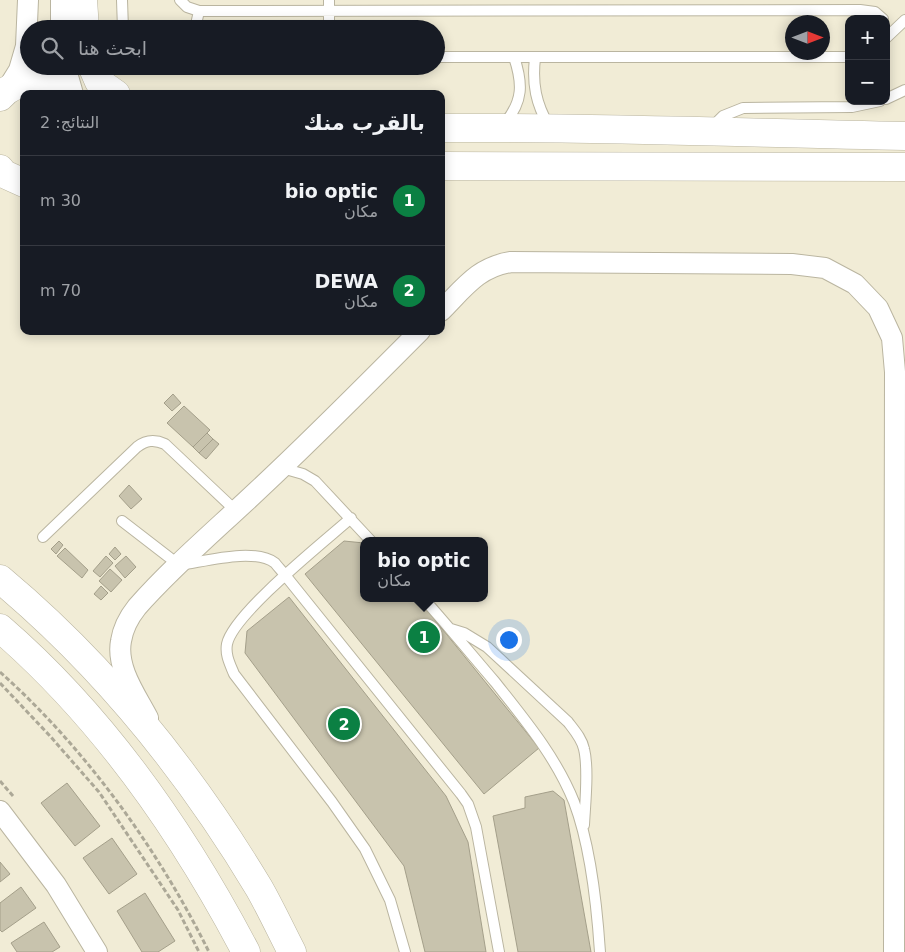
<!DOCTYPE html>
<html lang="ar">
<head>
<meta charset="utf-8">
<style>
	:root { --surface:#171b24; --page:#20242c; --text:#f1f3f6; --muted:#9ea1a6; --line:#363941; --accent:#0b8043 }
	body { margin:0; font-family:"DejaVu Sans",Cairo,sans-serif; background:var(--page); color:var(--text); direction:rtl }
	.controls { position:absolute; right:15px; top:15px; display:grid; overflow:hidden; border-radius:10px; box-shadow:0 2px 12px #0003 }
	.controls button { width:45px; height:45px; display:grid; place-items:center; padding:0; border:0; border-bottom:1px solid var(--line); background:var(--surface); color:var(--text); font:25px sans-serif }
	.compass { position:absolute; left:785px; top:15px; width:45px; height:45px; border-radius:50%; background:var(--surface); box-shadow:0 2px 12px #0003; rotate:90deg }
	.you { position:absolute; left:508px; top:639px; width:18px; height:18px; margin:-12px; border:4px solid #fff; border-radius:50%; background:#1a73e8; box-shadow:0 0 0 8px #1a73e833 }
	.badge { display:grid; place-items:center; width:32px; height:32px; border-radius:50%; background:var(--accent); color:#fff; font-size:16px; font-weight:700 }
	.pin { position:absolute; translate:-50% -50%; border:2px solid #fff; box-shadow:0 1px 5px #0006 }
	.popup { position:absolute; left:360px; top:537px; width:128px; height:65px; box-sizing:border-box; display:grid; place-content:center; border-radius:10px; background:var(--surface); filter:drop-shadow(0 1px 4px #0005); font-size:16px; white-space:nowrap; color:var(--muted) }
	.popup b { font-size:19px; color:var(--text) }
	.popup::after { content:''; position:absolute; left:50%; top:100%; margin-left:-10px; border:10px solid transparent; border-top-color:var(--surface) }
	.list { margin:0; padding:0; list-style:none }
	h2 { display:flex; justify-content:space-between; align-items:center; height:65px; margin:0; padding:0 20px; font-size:21px }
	h2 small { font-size:16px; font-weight:400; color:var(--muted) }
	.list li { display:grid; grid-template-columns:32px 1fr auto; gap:15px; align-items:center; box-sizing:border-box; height:90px; padding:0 20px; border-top:1px solid var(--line) }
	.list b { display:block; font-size:19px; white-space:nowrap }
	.list p { margin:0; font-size:16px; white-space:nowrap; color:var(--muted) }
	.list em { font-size:16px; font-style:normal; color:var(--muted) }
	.icon { flex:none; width:28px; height:28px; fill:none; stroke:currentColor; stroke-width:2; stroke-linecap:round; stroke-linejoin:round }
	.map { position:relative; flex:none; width:905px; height:952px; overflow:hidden; direction:ltr }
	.search { position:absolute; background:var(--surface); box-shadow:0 2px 12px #0003; left:20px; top:20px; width:425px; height:55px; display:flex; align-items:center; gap:12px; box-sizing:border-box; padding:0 18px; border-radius:28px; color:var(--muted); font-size:19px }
	.panel { position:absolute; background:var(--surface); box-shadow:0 2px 12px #0003; left:20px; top:90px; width:425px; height:245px; border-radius:10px; direction:rtl }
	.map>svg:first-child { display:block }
	.building { fill:#c8c3ad; stroke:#a49f8a }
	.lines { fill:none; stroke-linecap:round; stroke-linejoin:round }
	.lane-casing { stroke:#bab5a0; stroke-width:12 }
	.street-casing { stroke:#bab5a0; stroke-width:22 }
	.secondary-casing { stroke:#bab5a0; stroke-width:29 }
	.path { stroke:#aca897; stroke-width:3; stroke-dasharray:5 2.5; stroke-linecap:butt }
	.lane { stroke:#fff; stroke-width:10 }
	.street { stroke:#fff; stroke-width:20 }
	.secondary { stroke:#fff; stroke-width:28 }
</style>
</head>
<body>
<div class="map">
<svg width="905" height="952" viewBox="0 0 905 952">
	<rect width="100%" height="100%" fill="#f1ecd6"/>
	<!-- building -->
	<path class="building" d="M173,394L181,403L172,411L164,403Z
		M184,406L210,430L193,447L167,423Z
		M207,433L213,439L199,453L193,447Z
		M213,439L219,444L206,459L199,453Z
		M129,485L142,499L131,509L119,496Z
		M59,541L63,545L56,554L51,549Z
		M344,541L364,543V598H417L539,748L484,794L305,574Z
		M115,547L121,554L115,560L109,554Z
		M65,548L88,570L82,578L57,556Z
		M106,556L113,563L100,577L93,571Z
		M126,556L136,567L125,578L115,566Z
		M110,569L122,580L111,592L99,581Z
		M101,586L108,593L101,600L94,594Z
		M289,597L446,796L468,842L486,952H425L404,866L245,653L247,631Z
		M67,783L100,826L75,846L41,803Z
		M553,791L564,800L591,952H518L493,816L525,808V797Z
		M112,838L137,874L109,894L83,858Z
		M0,862L10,874L0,882Z
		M21,887L36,908L2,932L0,930V903Z
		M145,893L175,941L158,952H142L117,911Z
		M44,922L60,947L52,952H17L11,943Z"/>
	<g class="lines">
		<defs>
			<path id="lane" d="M122,0L123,29
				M180,0L187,7L199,11L860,10L875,12L883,19
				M329,0V29
				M195,29L199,11
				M886,38L905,20
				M436,57H849
				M535,58C532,84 536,104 549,126
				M886,99L905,90
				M505,123C523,101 523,84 514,57
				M713,126L723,116L743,108L852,107L880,101
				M282,468L303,474L315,481L371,541
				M351,518C325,541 233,614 227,644C225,655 230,664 234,674L332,802L365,849L390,900L405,952
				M122,521L179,565C203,562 254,547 275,563C278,567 282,571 285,575L461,794L468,804L476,827L499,952
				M43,537L137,447C146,440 154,439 165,444L236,511
				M423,598C448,626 471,654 495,682C525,720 556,757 574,802C590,844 597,907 600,952
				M451,629L464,633L487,647L568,722C575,731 582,739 584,749C589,769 585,804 584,825"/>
			<path id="street" d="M61,0V29
				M65,66L73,94
				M6,91L19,70L26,46L28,0
				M441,311C464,288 478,267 511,262L792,264L825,268L855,284L878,308L892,338L895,372L894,952
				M148,718C136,695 116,668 121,641C123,628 129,617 137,607C173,566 218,528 257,491C313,439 366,385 420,331
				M0,811L56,885L97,952"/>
			<path id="secondary" d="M83,0L85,29
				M92,66L99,82L116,94
				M0,97C18,77 48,77 68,94
				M441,128C596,127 750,133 905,136
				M441,166L905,167
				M0,169L4,174L24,183
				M0,579C103,665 190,773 259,888C271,909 281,931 292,952
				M0,628C103,717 183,832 246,952"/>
		</defs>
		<!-- lane casing -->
		<use href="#lane" class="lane-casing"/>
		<!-- street casing -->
		<use href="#street" class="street-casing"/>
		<!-- secondary casing -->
		<use href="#secondary" class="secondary-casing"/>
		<!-- path -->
		<path class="path" d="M0,672C86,749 158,849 209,952
			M0,683L50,736L99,792L178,910L199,952
			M0,781L13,796"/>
		<!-- lane -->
		<use href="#lane" class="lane"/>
		<!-- street -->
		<use href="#street" class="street"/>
		<!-- secondary -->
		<use href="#secondary" class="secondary"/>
	</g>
</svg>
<div class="controls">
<button>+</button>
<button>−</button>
</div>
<svg class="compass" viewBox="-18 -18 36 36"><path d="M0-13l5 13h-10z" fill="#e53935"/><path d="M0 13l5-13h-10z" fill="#9ea1a6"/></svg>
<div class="you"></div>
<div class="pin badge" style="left:424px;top:637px">1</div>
<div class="popup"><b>bio optic</b>مكان</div>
<div class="pin badge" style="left:344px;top:724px">2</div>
<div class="search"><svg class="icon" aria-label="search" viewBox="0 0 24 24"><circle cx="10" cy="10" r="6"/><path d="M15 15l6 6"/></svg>ابحث هنا</div>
<section class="panel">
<h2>بالقرب منك<small>النتائج: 2</small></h2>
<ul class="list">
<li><span class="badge">1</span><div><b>bio optic</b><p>مكان</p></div><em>30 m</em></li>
<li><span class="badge">2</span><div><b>DEWA</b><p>مكان</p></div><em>70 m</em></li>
</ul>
</section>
</div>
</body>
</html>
